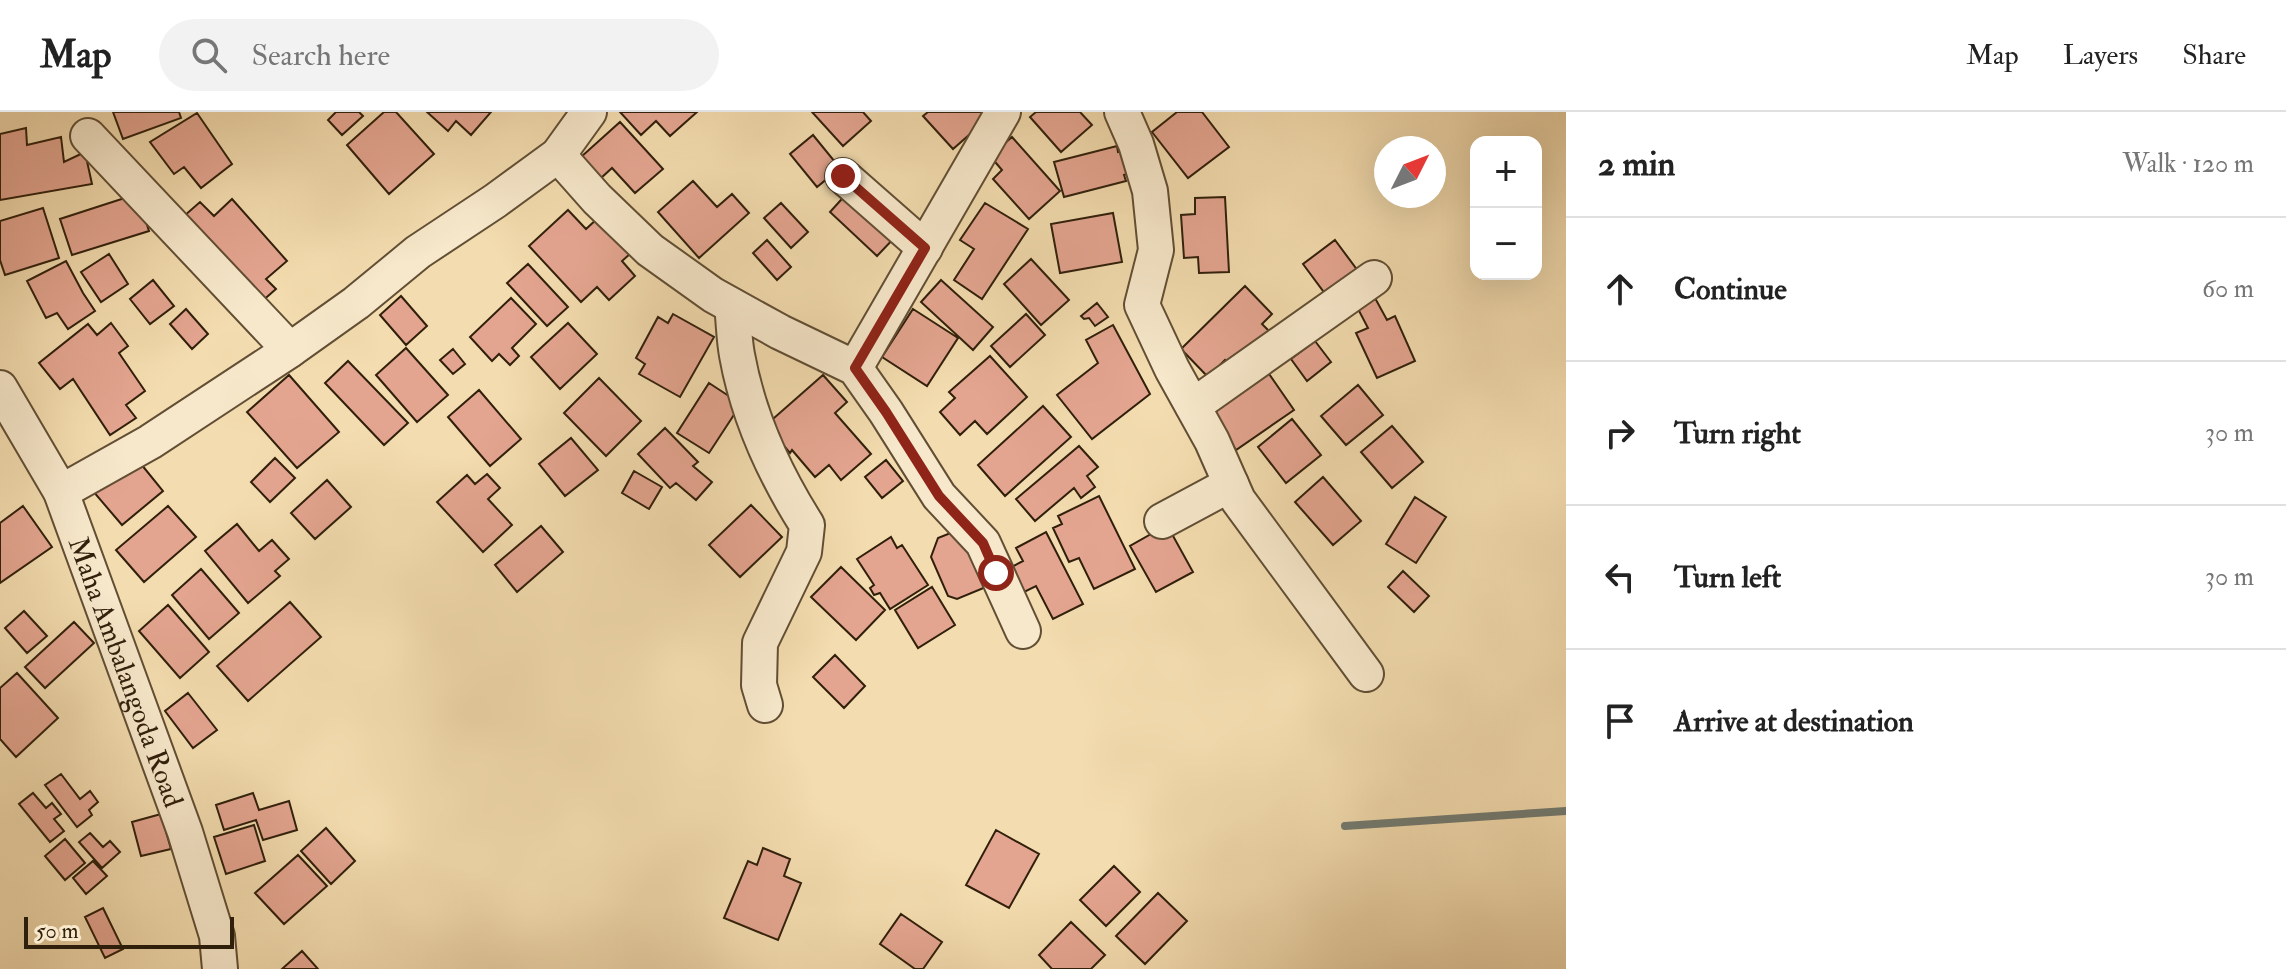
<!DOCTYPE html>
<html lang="en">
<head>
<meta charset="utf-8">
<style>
	:root { --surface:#fff; --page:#f2f2f2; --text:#222; --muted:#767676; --line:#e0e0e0 }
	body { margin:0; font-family:"IM FELL Double Pica",serif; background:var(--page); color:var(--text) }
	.controls { position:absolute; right:24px; top:24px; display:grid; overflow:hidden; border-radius:16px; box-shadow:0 8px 32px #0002 }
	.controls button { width:72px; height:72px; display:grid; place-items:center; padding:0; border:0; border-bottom:2px solid var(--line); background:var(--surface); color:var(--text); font:40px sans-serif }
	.compass { position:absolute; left:1374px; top:24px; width:72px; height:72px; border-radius:50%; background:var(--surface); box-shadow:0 8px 32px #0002; rotate:48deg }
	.scale { position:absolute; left:24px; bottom:20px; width:210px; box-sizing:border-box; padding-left:8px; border:4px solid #301f0b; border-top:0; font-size:22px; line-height:28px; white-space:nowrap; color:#301f0b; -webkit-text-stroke:6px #f7e8cb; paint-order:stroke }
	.stop { position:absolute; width:24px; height:24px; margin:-18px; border:6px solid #8f2418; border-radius:50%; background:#fff }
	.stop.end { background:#8f2418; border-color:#fff; box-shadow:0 2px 8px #0008 }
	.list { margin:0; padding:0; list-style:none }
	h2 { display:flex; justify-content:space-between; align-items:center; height:104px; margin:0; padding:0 32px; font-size:34px }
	h2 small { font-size:26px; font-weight:400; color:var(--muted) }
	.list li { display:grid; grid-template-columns:52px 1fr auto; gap:24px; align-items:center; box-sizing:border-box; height:144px; padding:0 32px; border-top:2px solid var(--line) }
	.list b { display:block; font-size:30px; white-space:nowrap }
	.list em { font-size:26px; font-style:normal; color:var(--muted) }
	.icon { flex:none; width:44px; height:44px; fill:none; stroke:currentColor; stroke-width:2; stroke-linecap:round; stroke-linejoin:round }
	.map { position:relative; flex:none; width:1566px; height:857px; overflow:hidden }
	header { display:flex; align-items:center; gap:48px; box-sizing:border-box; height:112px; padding:0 40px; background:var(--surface); border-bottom:2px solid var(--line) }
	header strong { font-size:38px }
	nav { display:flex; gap:44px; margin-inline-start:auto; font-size:28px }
	.search { width:560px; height:72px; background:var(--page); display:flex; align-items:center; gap:20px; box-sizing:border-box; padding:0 28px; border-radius:44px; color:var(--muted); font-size:30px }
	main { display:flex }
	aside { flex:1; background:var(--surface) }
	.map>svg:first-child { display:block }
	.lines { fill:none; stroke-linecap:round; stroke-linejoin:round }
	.stream { stroke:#737b72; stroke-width:8 }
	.building { fill:#e4a590; stroke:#301f0b; stroke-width:2 }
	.minor-casing { stroke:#614e34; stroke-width:38 }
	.minor { stroke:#f7e8cb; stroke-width:34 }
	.route { stroke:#8f2418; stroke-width:10 }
	.labels { text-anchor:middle; stroke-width:6; stroke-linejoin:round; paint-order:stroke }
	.street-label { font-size:28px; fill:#301f0b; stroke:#f7e8cb }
</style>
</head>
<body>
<header>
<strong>Map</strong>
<div class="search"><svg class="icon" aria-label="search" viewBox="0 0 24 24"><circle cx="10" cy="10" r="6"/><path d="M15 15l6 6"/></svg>Search here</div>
<nav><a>Map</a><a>Layers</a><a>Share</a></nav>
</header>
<main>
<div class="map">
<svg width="1566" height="857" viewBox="0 0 1566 857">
	<rect width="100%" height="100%" fill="#f3dcaf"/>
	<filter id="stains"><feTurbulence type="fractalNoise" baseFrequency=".0025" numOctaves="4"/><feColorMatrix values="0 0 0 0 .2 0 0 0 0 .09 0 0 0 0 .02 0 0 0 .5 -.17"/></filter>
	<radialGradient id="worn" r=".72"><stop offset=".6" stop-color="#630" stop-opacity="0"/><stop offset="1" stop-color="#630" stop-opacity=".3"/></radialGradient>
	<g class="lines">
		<!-- stream -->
		<path class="stream" d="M1345,714L1566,699"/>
	</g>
	<!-- building -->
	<path class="building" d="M113,0H179L181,6L123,27Z
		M336,0H359L363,4L342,23L328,8Z
		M384,0H396L434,42L389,82L347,33Z
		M427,0H491L471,23L456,9L448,19Z
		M620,0H697L670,24L656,9L641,23Z
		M812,0H863L871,9L843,34Z
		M928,0H993L994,1L953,37L923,4Z
		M1036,0H1080L1092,13L1061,40L1030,5Z
		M1177,0H1202L1229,35L1188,66L1152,20Z
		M197,1L232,52L201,76L184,55L174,62L150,30Z
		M620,10L663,57L635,81L612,56L601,66L581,45Z
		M26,16L27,33L61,25L64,50L85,40L92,72L0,88V22Z
		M813,23L840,56L817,75L790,42Z
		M1012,25L1060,79L1029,107L993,67L1002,58L990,44Z
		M1117,34L1118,40L1132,37L1138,59L1124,63L1126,69L1064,85L1054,50Z
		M693,69L717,95L732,82L749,101L699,146L658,100Z
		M850,78L898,122L877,144L830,100Z
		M137,82L149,119L72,143L60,107Z
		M1225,85L1229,160L1199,161L1198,145L1184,146L1181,103L1195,102V86Z
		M232,87L287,149L266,167L276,177L260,191L184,104L200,90L214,104Z
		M781,91L808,120L791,136L764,106Z
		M985,91L1028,117L982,187L954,168L974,137L960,128Z
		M43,96L59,146L5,163L0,148V109Z
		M568,98L586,117L598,106L631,141L622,149L635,164L609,188L597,175L581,190L529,134Z
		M1113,101L1122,150L1060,161L1051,112Z
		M767,128L791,155L777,168L753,141Z
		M1335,128L1361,163L1329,187L1303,152Z
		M109,142L128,172L101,190L81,160Z
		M1031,147L1069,188L1041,213L1004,172Z
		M66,149L83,181L95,199L68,217L57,201L46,206L27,169Z
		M528,152L568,195L547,214L507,171Z
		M153,168L174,194L150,212L130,187Z
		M941,168L993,215L973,238L921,190Z
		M1245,174L1272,202L1262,212L1272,222L1235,258L1225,248L1208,265L1181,237Z
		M401,184L427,214L406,233L380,203Z
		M511,186L536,212L512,236L519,244L510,253L499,242L492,249L470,225Z
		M1375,186L1387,208L1395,204L1415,249L1377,266L1356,221L1368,216L1357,195Z
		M1097,191L1108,205L1095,214L1089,206L1084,207L1081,204Z
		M186,197L208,222L192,237L170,212Z
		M913,197L958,226L927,274L882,245Z
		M673,202L714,225L680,285L639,262L645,252L636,246L658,205L668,211Z
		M1026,202L1045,223L1010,255L991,234Z
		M111,211L128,234L119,241L145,279L126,293L136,306L110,323L73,267L60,277L39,251L88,212L97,223Z
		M568,211L597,242L560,277L531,245Z
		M1113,213L1150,282L1092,327L1057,283L1098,251L1086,228Z
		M1315,229L1331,250L1307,269L1291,247Z
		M406,236L448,283L417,310L376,263Z
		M453,237L465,252L453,262L440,248Z
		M990,244L1027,285L987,322L975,309L960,323L940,300L955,286L949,280Z
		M348,249L408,311L384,333L325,271Z
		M1265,256L1294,298L1236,338L1207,296Z
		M289,263L339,320L297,356L247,300Z
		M823,263L847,290L835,301L871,342L841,368L829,353L815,365L792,338L790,341L766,313Z
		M599,266L641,309L606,344L564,301Z
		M709,271L741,292L709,341L677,321Z
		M1358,273L1383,303L1346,333L1321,304Z
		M479,278L521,327L490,354L448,305Z
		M1043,294L1071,325L1005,384L978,353Z
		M1292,307L1321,343L1286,371L1258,335Z
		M1392,314L1423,350L1392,376L1361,340Z
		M665,316L698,350L693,354L712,370L696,388L676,371L670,376L638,342Z
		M571,326L598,358L565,384L539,352Z
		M1079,334L1098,355L1087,364L1095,375L1081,386L1074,376L1035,409L1016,387Z
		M275,346L295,366L270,390L251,370Z
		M886,348L903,369L882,386L865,365Z
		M141,352L163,379L122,413L92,378L124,353L130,361Z
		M634,359L662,375L649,397L622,381Z
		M487,362L500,376L488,387L512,413L483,440L437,390L467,363L475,372Z
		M1323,365L1361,409L1333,433L1295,390Z
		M327,368L351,395L315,427L291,401Z
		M1099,384L1135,457L1094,477L1079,446L1069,450L1053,416L1062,412L1058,404Z
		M1415,385L1446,405L1416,451L1386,432Z
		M751,393L782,425L740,465L709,433Z
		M23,394L52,435L0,471V411Z
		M168,394L196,425L144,470L116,438Z
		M237,412L259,439L272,428L289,447L275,459L280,464L248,491L205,439Z
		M1167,413L1193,460L1156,480L1130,434Z
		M541,414L563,440L517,480L495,453Z
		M958,418L986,475L957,487L948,484L931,445L938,426Z
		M1046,420L1083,492L1053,507L1036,474L1018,483L1006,458L1023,449L1016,436Z
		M891,425L897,436L902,433L928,473L890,497L880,481L874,483L870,476L874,473L857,447Z
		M841,455L885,498L856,528L811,485Z
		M201,457L239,501L209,527L172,483Z
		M1403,459L1429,484L1414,500L1388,475Z
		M932,475L955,513L918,536L895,498Z
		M290,490L321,525L248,589L217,554Z
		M168,493L209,540L180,566L139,519Z
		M24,499L47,524L27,541L5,516Z
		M74,510L94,531L45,576L25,555Z
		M835,543L865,574L844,596L813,565Z
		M17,561L58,606L16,645L0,627V576Z
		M188,581L217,618L193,636L165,599Z
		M61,662L80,687L90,679L98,690L89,698L92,703L77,715L45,673Z
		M33,681L46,696L52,691L61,702L54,707L64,719L50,730L19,692Z
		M253,681L259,698L289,689L297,718L263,728L256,708L224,718L216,693Z
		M161,702L171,737L141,744L132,710Z
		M254,713L265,749L226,762L214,725Z
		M326,716L355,749L331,772L301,739Z
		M996,718L1039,742L1009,796L966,773Z
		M90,721L103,735L110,729L120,740L102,756L79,730Z
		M65,727L85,751L65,768L45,744Z
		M763,736L790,747L784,764L801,771L778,828L724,806L748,749L757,753Z
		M298,743L327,774L284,812L255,781Z
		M93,749L107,764L86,782L73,766Z
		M1114,754L1140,780L1106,814L1080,788Z
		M1158,781L1187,809L1145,852L1116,824Z
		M103,796L123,837L105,846L85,805Z
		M901,802L942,830L923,857H915L880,832Z
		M1071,810L1105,843L1091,857H1052L1039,843Z
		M302,839L318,857H282Z"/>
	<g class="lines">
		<defs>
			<g id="minor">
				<path d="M1122,0L1136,32L1150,79L1156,138L1142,193L1172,257L1212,329L1238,388L1366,562"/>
				<path d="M88,24L290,238"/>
				<path d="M558,43L597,87L650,138L713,183L780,220L855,256L886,300L939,384L983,431L1023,519"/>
				<path d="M843,64L925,136"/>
				<path d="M732,194C734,210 734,227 737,243C748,304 774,361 807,413L804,440L760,531L759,573L765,593"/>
				<path d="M855,256L1003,0"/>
				<path id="s1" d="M0,276L61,380L185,720L217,824L220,857"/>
				<path d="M1193,294L1374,166"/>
				<path d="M61,380L150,330L290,238L356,191L418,140L495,89L558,43L589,0"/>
				<path d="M1162,409L1231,372"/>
			</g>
		</defs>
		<!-- minor casing -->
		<use href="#minor" class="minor-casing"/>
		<!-- minor -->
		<use href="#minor" class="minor"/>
	</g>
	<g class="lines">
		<!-- route -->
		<path class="route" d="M843,64L925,136L855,256L886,300L939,384L983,431L996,461"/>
	</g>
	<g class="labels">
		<!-- street labels -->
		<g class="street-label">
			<text dy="10" stroke="none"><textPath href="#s1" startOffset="312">Maha Ambalangoda Road</textPath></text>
		</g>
	</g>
	<rect width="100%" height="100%" filter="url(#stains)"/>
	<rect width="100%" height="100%" fill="url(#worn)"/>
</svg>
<div class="controls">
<button>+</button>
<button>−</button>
</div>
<svg class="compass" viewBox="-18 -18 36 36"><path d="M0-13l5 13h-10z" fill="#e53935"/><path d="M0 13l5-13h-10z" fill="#767676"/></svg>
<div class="scale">50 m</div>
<div class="stop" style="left:996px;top:461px"></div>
<div class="stop end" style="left:843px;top:64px"></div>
</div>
<aside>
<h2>2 min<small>Walk · 120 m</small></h2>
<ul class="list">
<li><svg class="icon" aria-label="ahead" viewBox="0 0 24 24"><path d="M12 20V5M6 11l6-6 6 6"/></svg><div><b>Continue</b></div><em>60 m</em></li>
<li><svg class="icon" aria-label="right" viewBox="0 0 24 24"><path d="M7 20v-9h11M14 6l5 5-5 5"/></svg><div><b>Turn right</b></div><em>30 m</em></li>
<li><svg class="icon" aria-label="left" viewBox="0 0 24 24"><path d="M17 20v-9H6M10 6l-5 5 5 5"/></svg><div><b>Turn left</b></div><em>30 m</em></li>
<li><svg class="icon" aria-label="arrive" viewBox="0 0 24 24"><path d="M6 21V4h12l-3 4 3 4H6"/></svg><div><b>Arrive at destination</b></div></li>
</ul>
</aside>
</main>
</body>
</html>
